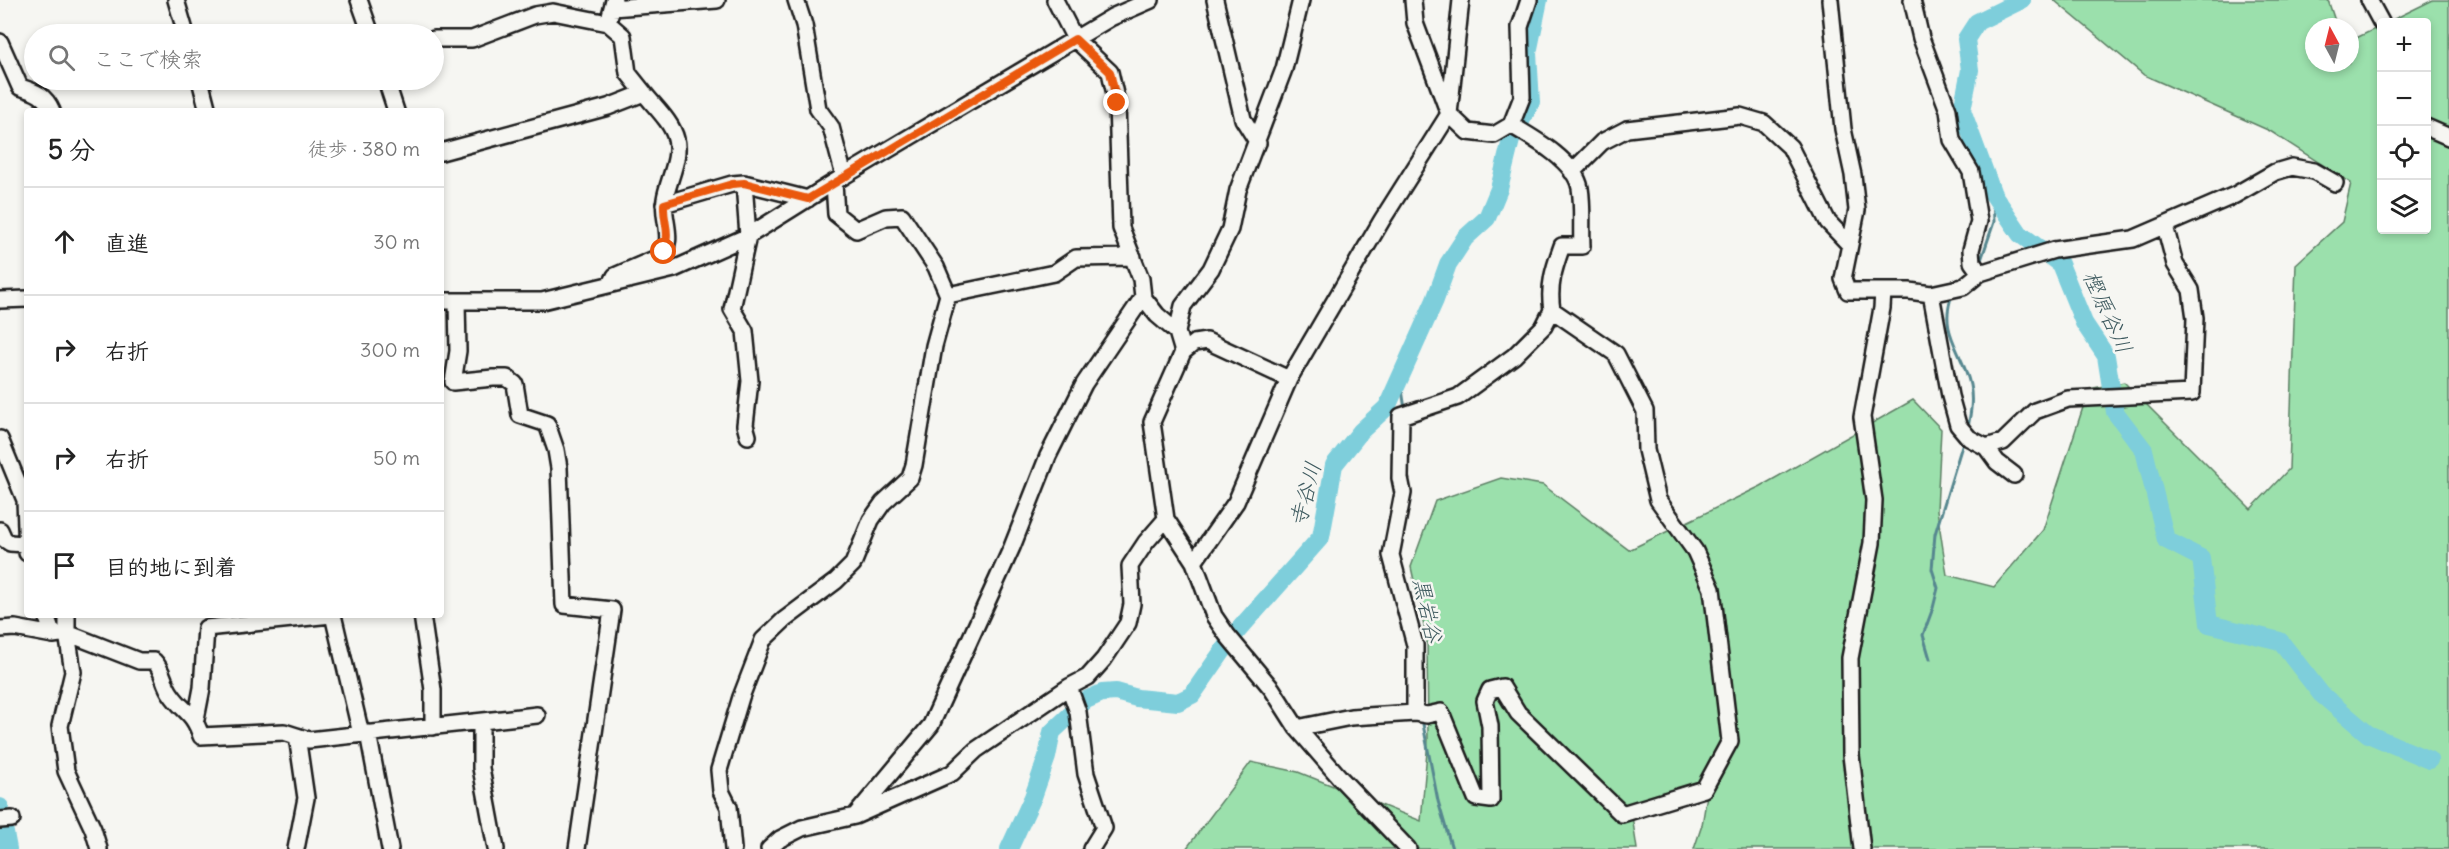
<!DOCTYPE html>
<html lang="ja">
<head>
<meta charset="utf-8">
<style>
	:root { --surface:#fff; --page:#f2f2f2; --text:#222; --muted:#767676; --line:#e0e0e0 }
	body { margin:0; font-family:Delius,"Klee One",sans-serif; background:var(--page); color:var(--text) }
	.controls { position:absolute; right:18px; top:18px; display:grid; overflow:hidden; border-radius:6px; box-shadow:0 3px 9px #0003 }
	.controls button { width:54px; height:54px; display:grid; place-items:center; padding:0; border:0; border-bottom:2px solid var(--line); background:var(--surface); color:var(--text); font:30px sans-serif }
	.compass { position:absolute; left:2305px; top:18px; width:54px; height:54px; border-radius:50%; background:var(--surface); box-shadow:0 3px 9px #0003; rotate:353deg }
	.stop { position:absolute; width:18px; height:18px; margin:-14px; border:4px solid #ea580c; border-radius:50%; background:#fff }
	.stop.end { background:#ea580c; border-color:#fff; box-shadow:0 2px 6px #0008 }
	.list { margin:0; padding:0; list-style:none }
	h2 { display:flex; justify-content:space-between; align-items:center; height:78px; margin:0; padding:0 24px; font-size:26px }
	h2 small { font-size:20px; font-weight:400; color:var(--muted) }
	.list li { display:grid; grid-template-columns:39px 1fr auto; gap:18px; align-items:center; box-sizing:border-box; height:108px; padding:0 24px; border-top:2px solid var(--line) }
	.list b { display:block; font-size:22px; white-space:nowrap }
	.list em { font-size:20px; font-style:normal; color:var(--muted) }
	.icon { flex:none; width:33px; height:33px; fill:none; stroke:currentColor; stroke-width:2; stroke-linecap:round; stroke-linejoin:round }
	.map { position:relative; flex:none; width:2449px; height:849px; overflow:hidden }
	.search { position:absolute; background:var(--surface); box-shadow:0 3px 9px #0003; left:24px; top:24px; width:420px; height:66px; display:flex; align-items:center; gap:15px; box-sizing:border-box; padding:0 21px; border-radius:33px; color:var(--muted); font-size:22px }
	.panel { position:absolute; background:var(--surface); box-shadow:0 3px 9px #0003; left:24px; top:108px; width:420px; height:510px; border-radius:6px }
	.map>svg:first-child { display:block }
	.green { fill:#9be0ac; stroke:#5c7e64; stroke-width:1.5 }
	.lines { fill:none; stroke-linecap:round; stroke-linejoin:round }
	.stream { stroke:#57878f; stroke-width:3 }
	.river { stroke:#7ecedb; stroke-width:18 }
	.minor-casing { stroke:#1c1c1c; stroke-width:20 }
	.minor { stroke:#f6f6f2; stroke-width:15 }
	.route { stroke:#ea580c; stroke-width:8 }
	.labels { text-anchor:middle; stroke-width:5; stroke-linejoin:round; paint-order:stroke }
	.water-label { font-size:22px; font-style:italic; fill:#3e5a5f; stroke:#f6f6f2 }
</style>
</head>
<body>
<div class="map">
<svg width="2449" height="849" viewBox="0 0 2449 849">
	<rect width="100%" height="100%" fill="#f6f6f2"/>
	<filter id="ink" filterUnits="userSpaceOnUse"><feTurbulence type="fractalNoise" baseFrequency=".0167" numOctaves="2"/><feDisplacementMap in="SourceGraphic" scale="12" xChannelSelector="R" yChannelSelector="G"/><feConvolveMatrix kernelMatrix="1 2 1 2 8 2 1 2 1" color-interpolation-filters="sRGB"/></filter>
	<g filter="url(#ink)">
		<!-- green -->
		<path class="green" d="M2054,0H2328L2337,27H2314V63H2350V41L2381,26L2382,230H2426V22H2388L2433,0H2449V849H1694L1702,825L1707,795L1632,816L1637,849H1186L1251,762L1298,772L1421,821L1428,740L1427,640L1411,567L1435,501L1501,478L1543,485L1629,550L1761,486L1913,400L1941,429L1937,510L1947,575L1994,587L2043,530L2089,389L2124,382L2251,509L2289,469L2296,264L2342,222L2351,183L2270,131L2144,75Z"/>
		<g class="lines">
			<!-- stream -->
			<path class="stream" d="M1980,263L1994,222L1993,194
				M1952,295C1938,333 1963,351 1970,385C1973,399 1971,412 1968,427
				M1400,377L1405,409
				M1401,545L1411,493L1408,481
				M1930,659L1923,635L1933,608L1938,588L1932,569L1935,534L1964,439
				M1422,719L1438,801L1452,849"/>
			<!-- river -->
			<path class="river" d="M2022,0L1977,22L1966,39L1970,70L1962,110L1993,194L2020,234L2060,264L2084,323L2106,356L2115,412L2144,450L2166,540L2201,558L2209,624L2280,641L2321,694L2368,734L2429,760
				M0,807L8,849
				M1009,849L1033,797L1047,757L1052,732L1086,700L1102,693L1116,692L1137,698L1178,702L1192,695L1234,635L1321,537L1334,465L1361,431L1387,407L1435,300L1448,264L1465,238L1487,218L1499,189L1511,140L1531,102L1528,53L1539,0"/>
			<defs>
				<path id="minor" d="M176,0L186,34
					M359,0L371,34
					M796,0L804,25L818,109L831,127L844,176
					M1055,0L1075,39L1110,72L1117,103L1121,228L1141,279L1143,297L1157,315L1177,332
					M1215,0L1243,119L1258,143
					M1301,0L1284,69L1238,190L1230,229L1211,269L1183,306L1177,332L1183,352L1152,422L1166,519L1194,562L1214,616L1227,635L1272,689L1297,728L1341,779L1408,849
					M1413,0L1415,23L1449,114L1468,132L1494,135L1511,125L1522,97L1520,27L1529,0
					M1830,0L1843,129L1853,175L1857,210L1843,279L1848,291H1909L1931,294L1950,396L1958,425L1969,438L1986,447L1997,462L2014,475
					M1912,0L1921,38L1948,110L1952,140L1971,172L1979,221L1971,250L1972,262L1980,273
					M2369,0L2382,24
					M612,8L717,0
					M434,39H472L535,15L553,12L608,23
					M0,42L20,87C36,92 45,95 52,111
					M200,80L208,111
					M386,80L396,111
					M2426,127L2449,137
					M441,152L608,107L644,93L628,73L623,36L608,23L614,0
					M1572,172L1602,142L1627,129L1740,116L1764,123L1790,147L1828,222L1850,245
					M744,183L748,236L732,309L745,331L750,381L745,425L748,436
					M664,204L732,184L744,183L808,199
					M612,282L615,276L659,257C677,241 661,219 665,199C668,180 681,158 676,139C672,122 654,106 644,93
					M1931,294L1963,287L1980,273L2054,250L2133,239L2235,195L2275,172L2292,167L2314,171L2335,183
					M948,295L1054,273L1076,258L1133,257
					M0,300L27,299
					M441,301H542L674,269L748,236L844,176L1112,17L1151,0
					M457,302L458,351L453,382L493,378H507L515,384L520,415L547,424L556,450L559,468L564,605L612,610L577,849
					M1183,352L1194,343L1207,341L1289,379
					M0,439L25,500L27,553
					M1986,447L2003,442L2035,411L2068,399L2192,393L2195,318L2191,290L2175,264L2165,226
					M0,530L4,539L10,543L25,544
					M1194,562L1236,502L1289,379L1382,220L1449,114L1461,0
					M46,615L53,635
					M67,615V633L73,672L60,726L66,771L93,829L99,849
					M333,615L361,734
					M422,615L433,690V727
					M0,629L15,628L53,635L67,633L139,661H154C164,671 163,684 171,694C183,712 193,711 201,736L284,732L309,740L537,715
					M1069,687L1078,712L1086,774L1104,828L1091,849
					M1415,713V645L1391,555L1403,493L1400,478L1401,416L1458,397L1514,356L1544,326L1552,310
					M196,719L202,688L206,628L331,615
					M481,722V768L496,849
					M1297,728L1351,717L1415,713L1427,715L1441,712L1476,798L1491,800L1490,726L1485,701L1490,690L1502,687L1518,713L1622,814L1704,789L1730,741L1712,589L1695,551L1658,500L1646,450L1645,411L1616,354L1552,310C1548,286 1554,268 1562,246H1582C1581,227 1583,206 1580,188C1575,161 1533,138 1511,125
					M368,733L390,849
					M855,816L931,725L1012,547L1048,456L1084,384L1143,297
					M0,820L12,819
					M296,849L306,798L297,736
					M733,849L729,807L721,791L719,770L741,697L763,640L784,620L836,581L853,564L871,520L883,503L910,478L914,465L934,346L948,295L936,267L902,216L886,217L856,230L836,214L834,183
					M769,849L780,839L802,828L855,816L952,773L976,750L1069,687L1088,677L1104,659L1128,623L1132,604L1130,566L1146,542L1166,519
					M1862,849L1851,755L1850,658L1872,543L1874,500L1862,417L1882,308L1883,291"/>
			</defs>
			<!-- minor casing -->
			<use href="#minor" class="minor-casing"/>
			<!-- minor -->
			<use href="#minor" class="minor"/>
		</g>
	</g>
	<g class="lines" filter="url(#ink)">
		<!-- route -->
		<path class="route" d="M664,252C671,228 663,224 664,204L732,184L744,183L808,199L1075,39L1110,72L1117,103"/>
	</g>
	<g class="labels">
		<!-- water labels -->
		<g class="water-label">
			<text transform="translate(2108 312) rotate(66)" y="8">樫原谷川</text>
			<text transform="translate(1305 494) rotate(-75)" y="8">寺谷川</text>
			<text transform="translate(1428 610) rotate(78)" y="8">黒岩谷</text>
		</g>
	</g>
</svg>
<div class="controls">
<button>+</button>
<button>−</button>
<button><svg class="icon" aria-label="locate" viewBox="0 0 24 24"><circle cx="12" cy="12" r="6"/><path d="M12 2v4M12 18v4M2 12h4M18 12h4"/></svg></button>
<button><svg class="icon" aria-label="layers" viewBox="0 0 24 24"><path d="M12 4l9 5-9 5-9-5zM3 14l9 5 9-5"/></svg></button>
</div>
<svg class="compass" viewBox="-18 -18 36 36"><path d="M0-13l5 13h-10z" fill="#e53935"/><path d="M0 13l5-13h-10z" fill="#767676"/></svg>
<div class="stop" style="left:664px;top:252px"></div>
<div class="stop end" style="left:1117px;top:103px"></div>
<div class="search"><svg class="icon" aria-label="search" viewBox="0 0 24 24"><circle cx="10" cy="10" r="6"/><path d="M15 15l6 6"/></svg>ここで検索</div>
<section class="panel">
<h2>5 分<small>徒歩 · 380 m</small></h2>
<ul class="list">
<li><svg class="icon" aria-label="ahead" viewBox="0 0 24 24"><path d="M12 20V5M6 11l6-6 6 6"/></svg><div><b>直進</b></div><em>30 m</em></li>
<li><svg class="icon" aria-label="right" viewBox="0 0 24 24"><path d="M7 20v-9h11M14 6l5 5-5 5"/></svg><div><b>右折</b></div><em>300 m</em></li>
<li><svg class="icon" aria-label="right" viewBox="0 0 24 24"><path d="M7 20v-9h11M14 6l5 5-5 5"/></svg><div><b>右折</b></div><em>50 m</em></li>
<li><svg class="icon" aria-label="arrive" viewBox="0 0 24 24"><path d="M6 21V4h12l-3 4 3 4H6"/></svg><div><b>目的地に到着</b></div></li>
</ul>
</section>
</div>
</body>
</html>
